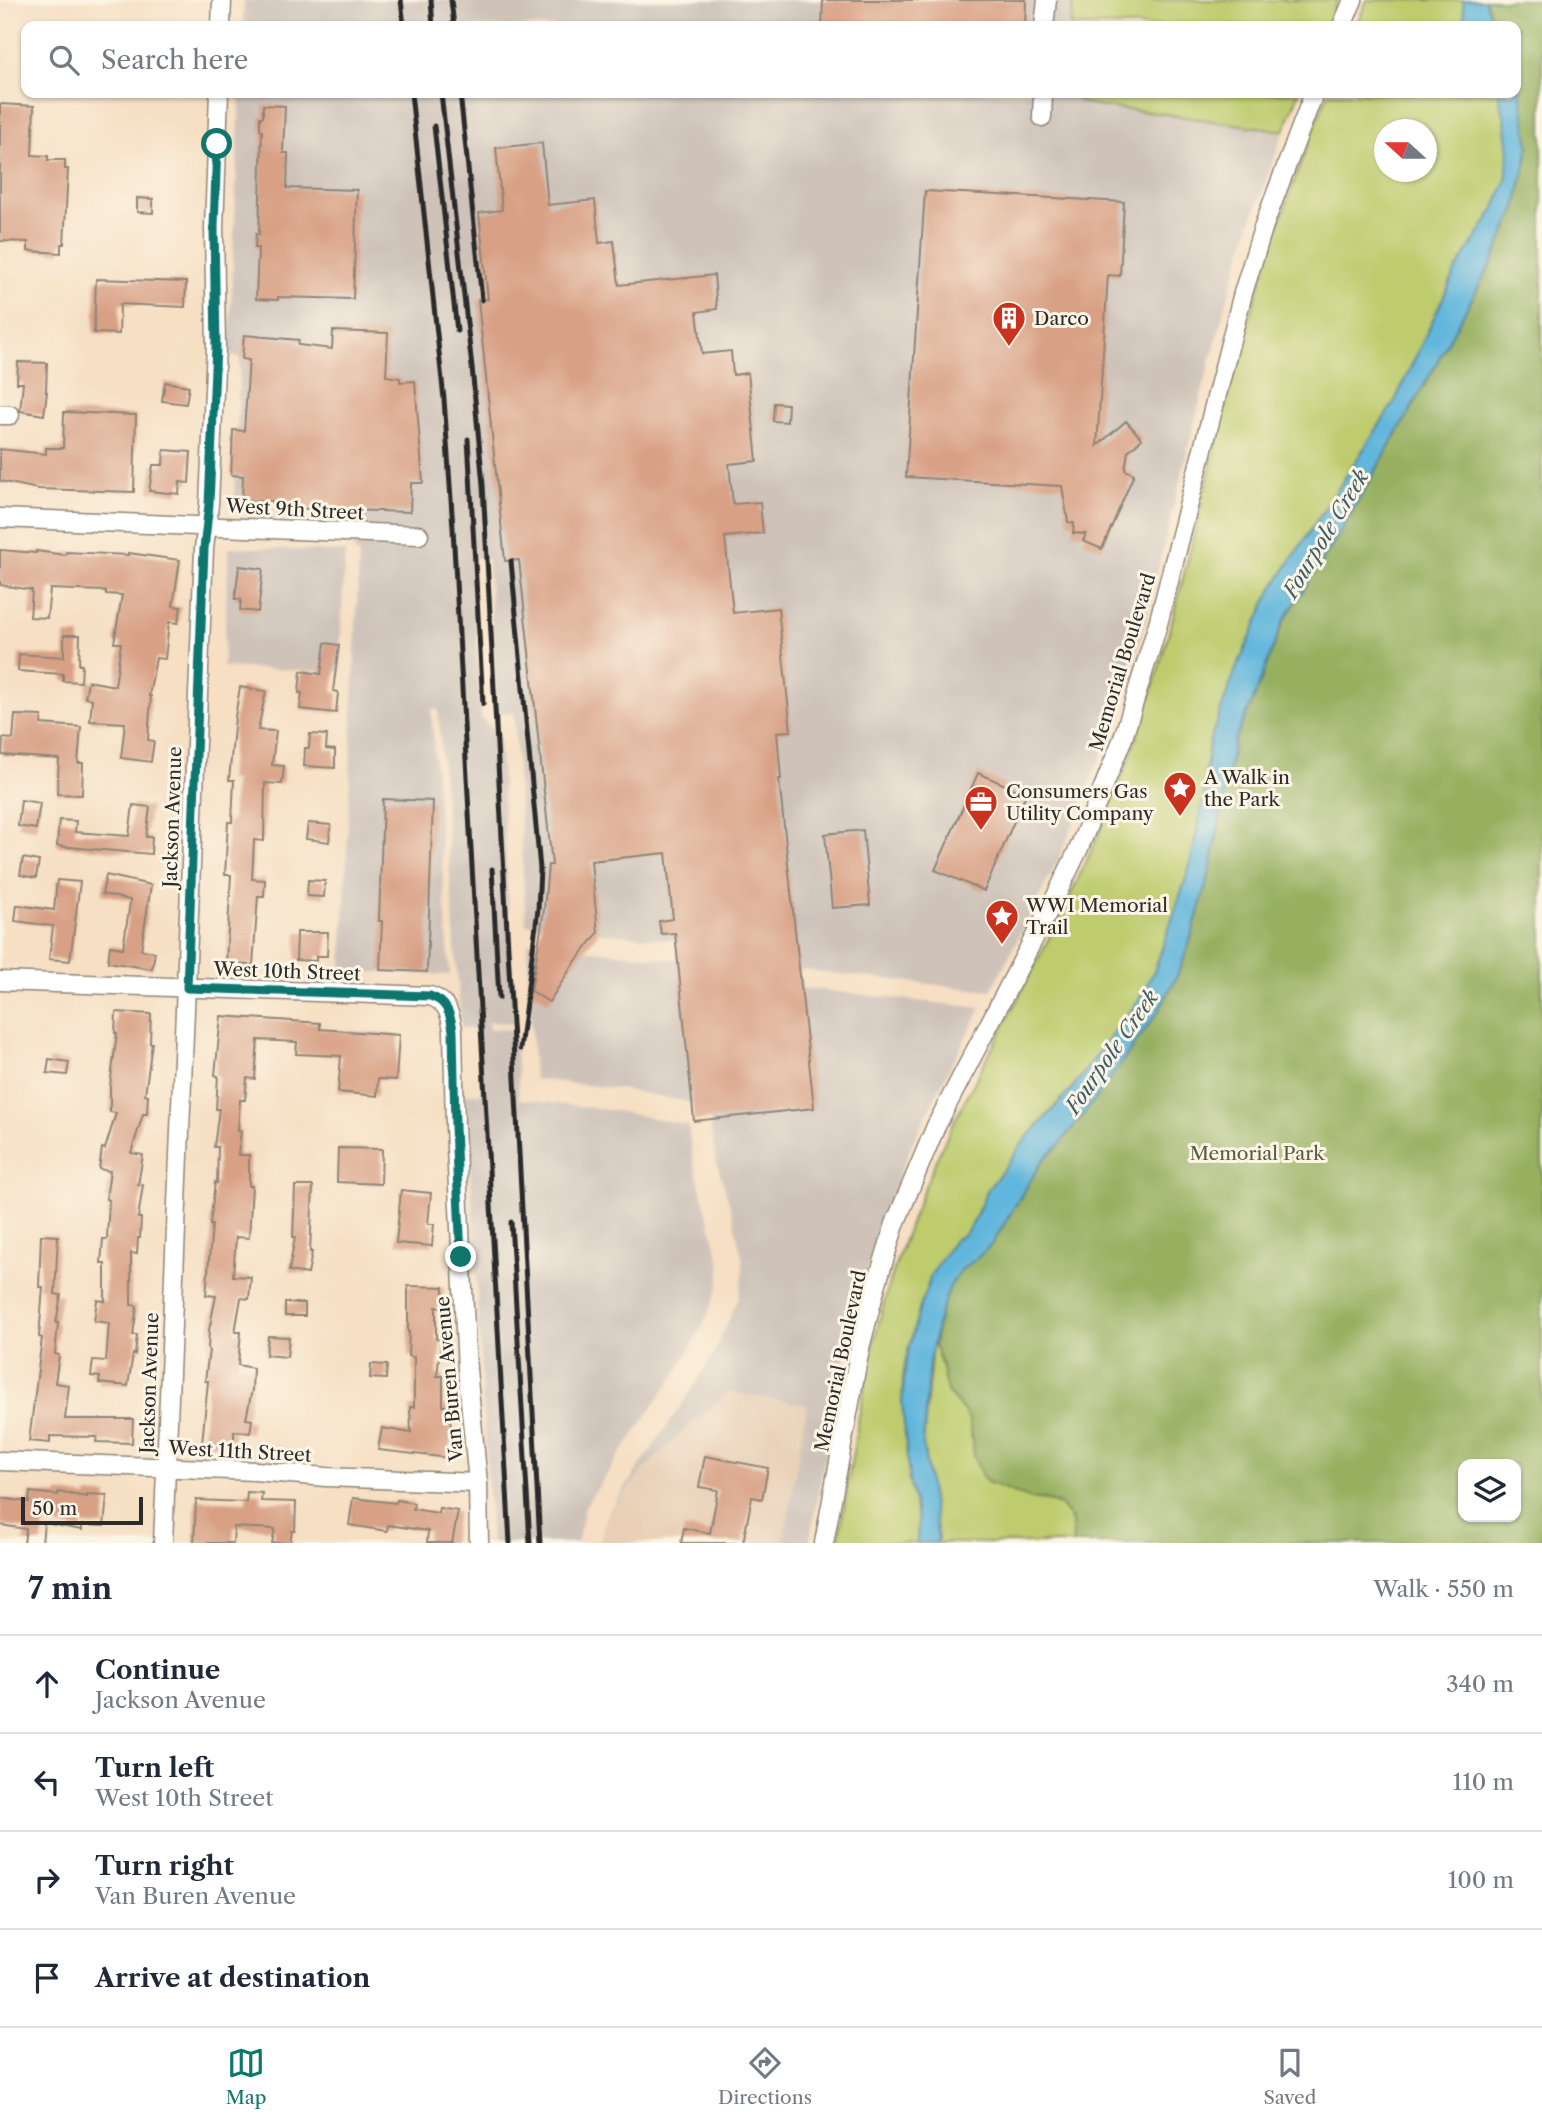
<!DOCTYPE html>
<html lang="en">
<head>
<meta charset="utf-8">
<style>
	:root { --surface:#fff; --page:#f2f2f3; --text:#1f2937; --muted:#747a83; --line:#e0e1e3; --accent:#0f766e }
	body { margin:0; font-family:"Libre Caslon Text",serif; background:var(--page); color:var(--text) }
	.controls { position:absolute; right:21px; bottom:21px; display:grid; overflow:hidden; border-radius:14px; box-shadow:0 2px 5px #0004 }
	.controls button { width:63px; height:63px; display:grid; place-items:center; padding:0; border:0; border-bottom:2px solid var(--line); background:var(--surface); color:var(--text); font:35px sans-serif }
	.compass { position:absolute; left:1374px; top:119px; width:63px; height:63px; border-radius:50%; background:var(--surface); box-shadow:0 2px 5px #0004; rotate:291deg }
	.scale { position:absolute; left:21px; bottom:18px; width:122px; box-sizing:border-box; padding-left:7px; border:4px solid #2b2b2b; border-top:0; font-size:19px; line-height:24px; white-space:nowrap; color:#2b2b2b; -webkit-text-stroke:5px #fcf5e5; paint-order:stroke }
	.stop { position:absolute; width:21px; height:21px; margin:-16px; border:5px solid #0f766e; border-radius:50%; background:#fff }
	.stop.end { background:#0f766e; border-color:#fff; box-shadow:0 2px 7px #0008 }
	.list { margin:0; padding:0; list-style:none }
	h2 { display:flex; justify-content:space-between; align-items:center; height:91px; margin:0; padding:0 28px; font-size:30px }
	h2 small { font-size:23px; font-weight:400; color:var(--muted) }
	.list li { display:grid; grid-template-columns:46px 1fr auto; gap:21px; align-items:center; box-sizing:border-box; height:98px; padding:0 28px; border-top:2px solid var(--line) }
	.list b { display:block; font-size:26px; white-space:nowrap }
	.list p { margin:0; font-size:23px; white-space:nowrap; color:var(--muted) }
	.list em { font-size:23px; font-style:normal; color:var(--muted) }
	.icon { flex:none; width:38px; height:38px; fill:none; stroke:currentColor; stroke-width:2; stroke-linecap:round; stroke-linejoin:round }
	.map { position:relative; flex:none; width:1542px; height:1543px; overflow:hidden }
	.search { position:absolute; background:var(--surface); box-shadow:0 2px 5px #0004; left:21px; right:21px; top:21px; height:77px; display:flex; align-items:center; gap:18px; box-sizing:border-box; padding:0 24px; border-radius:14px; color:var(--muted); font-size:26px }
	.sheet { height:483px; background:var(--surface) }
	nav { display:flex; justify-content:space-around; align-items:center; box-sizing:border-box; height:98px; border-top:2px solid var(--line); background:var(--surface); font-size:19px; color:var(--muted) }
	nav a { display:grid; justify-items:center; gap:4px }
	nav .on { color:var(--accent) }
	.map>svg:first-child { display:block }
	.built { fill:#e8cfb6 }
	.industrial { fill:#cec2b9 }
	.green { fill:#becc6e; stroke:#747c4c; stroke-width:2; fill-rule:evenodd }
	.forest { fill:#96b061; stroke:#606e46; stroke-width:2; fill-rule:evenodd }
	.water { fill:#60b6dc; stroke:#467084; stroke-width:2 }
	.building { fill:#d8a085 }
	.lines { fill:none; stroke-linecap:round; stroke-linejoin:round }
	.minor-casing { stroke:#908577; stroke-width:21 }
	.minor { stroke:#fff; stroke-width:18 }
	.rail { stroke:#2b2b2b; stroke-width:5 }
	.route { stroke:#0f766e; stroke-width:9 }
	.labels { text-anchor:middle; stroke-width:6; stroke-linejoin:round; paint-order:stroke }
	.poi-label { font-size:19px; fill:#2b2b2b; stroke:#fcf5e5; text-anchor:start }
	.street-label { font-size:19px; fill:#2b2b2b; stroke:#fcf5e5 }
	.park-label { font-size:19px; fill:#575b3f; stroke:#fcf5e5 }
	.water-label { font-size:21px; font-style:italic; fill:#3e5c69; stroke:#fcf5e5 }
</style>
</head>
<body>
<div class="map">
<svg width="1542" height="1543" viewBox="0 0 1542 1543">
	<rect width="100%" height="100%" fill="#fcf5e5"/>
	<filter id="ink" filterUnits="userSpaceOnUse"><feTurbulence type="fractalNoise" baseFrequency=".0143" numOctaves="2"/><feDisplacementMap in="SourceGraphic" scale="14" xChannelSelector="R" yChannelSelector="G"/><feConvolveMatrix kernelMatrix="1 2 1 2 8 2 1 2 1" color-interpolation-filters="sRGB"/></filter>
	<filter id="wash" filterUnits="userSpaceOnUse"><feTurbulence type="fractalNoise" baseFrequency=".00686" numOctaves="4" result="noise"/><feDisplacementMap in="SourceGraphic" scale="28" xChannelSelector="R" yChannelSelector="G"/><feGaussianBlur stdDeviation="1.57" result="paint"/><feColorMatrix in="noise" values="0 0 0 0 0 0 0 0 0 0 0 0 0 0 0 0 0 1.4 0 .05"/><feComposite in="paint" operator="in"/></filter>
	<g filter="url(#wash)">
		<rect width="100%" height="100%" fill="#f6dfc3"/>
		<!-- built -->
		<path class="built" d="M727,1392L807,1405L783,1543H600L606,1516L639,1475L677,1437Z"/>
		<!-- industrial -->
		<path class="industrial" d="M244,0H1073L1071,26H243Z
			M240,93H1068L1080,102L1284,131L1254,213L1224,310L1196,416L1145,621L1113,727L1060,856L991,991L717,960L718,945L526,924L514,713L497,714L488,558H472L481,718L499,734L515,1023L488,1022L489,1029L515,1030L519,1099L616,1111L688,1125L693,1160L721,1265L718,1289L704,1323L678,1370L585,1506L577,1543H491L466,1094H481L476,1029L461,1028L438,709H431L450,975L342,971L359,553L354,552L356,508L234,502L240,357L229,356Z
			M229,547L345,552L339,672L223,667Z
			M527,943L698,962L697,976L981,1008L945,1077L913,1142L899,1176L872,1253L853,1320L842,1368L809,1543H783L807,1405L728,1392L677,1437L639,1475L606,1516L695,1385L715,1351L739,1297L743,1272L742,1258L733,1216L716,1160L710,1123V1106L620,1089L534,1079Z"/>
		<!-- green -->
		<path class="green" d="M1073,0H1338L1326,26H1071Z
			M1367,0H1474L1481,26H1356Z
			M1068,93H1299L1284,131L1157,113L1095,106L1080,102Z
			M1328,93H1506L1514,159L1506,208L1369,480L1542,1543L940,1360L948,1393L964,1411L969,1419L972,1443L1030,1499C1061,1498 1076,1511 1073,1543H936L938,1538L923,1445L931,1357L909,1350C893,1394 911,1439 916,1483C919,1503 919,1523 920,1543H838C850,1472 860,1400 877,1330C889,1280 906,1231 926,1184C945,1136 970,1090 994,1045C1042,951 1093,858 1129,759C1176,630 1201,495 1237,363C1262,271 1292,181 1328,93ZM1384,130H1426V172H1384ZM1463,1464H1516V1517H1463Z"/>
		<!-- forest -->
		<path class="forest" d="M1485,0H1542V1543H1073L1072,1520L1060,1505L1043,1499H1031L987,1482L982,1477L974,1455L969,1419L964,1411L948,1393L944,1380L941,1362L934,1346L940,1313L950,1286L962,1269L977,1258L1043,1160L1059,1145L1158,1012L1177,976L1189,945L1211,868L1234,741L1252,703L1283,622L1336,539L1410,411L1492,262L1516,208L1529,146L1519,82L1516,74V26H1494ZM1463,1464H1516V1517H1463Z"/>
		<!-- water -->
		<path class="water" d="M1463,0H1485L1494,26H1469L1464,18Z
			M1516,74L1519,82L1529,146L1516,208L1492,262L1410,411L1336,539L1283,622L1252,703L1234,741L1211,868L1189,945L1177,976L1158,1012L1097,1097L1059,1145L1043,1160L992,1244L977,1258L962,1269L950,1286L940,1313L929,1363L923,1445L938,1538L936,1543H917L918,1520L909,1480L902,1402L906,1359L918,1313L931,1275L954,1240L965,1234L973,1222L988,1189L1002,1171L1026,1139L1071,1089L1139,1000L1155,969L1189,869L1203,800L1209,743L1236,669L1271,591L1395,401L1456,270L1495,208L1506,180L1509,152L1505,119L1498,93H1516Z"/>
		<g id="blocks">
			<!-- building -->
			<path class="building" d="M823,0H1026L1025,26H822Z
				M0,104L34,106L32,155L48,156V160H65V169H68L64,244H61V253L28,251V242L0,241Z
				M263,105L285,106L283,153H288L287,188L357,190L353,299L278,297V300L256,299L258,248H255L256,234H259L262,131L260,130V117H263Z
				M542,143L548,205L595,200L599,243L614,241L619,285L714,275L717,309L697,312L702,354L731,351L733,375L748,373L757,461L729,464L733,504L760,502L763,533L725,537L733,613L778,608L791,731L777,732L781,779H779L814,1108L694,1121L675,933L661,934L659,921L673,919L666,853L591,861L598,933L572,966L549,1002L531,991L544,910L548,865H552L519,560L505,561L478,300L488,299L479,213L502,210L496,148Z
				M925,191L1124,202L1120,276L1108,275L1097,446L1126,421L1142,439L1128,451L1125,470L1134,474L1102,549L1083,541L1086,534L1073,533L1074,523L1068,522L1062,486L906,477Z
				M137,198L153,199V213L137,212Z
				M96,279L186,282L185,307L120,304L119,334L94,333Z
				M333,331L388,333L386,376L400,378V382L415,381L423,483H411L410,512L282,508V502L242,501L243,476L231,475L233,430L244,431L249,360L242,359L244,335L299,340L298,345L332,349Z
				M18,362L47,363L46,392H47L44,415L20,411L23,383H17Z
				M165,382L189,386L186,404L162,401Z
				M774,403L788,404L787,422L773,421Z
				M64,412L136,415L134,492L38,489L0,481V449L46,454V448H63Z
				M164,450L191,452L189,483L180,482L179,494L149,491L153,465H163Z
				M0,550L36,553V551L65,555L66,552L128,555V553L180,560L173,606L181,607L178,623L169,622L165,659L156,658L149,696H151L148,740L154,741L151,762L121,758L125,723L90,721L92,699L85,698L88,681L115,686L121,643H114L122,595L106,594V591L50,589L47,618L30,617L32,590L0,585Z
				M239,566L263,569L258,612L240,610L241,599H235Z
				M64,635H80L79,665H82L81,682L63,681V674L18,671L19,654L64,657Z
				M325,643L339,645L333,691L338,692L336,713L300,709L302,693H299L301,671L321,674Z
				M240,687L266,691L258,730L276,731L272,765L284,766L282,784L265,783L264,841L254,840L252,879L265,880L264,896H258L253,965L226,964L231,875H225L228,822H232L234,780H229L235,717Z
				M15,715L42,716L41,724L81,727L78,763H83L82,795L57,794L59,759L2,755L3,738L13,739Z
				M310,734L327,735L326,749L335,750V768L304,766L305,748H309Z
				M978,773L1026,794L984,891L935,870Z
				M383,799L433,801L427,972L380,970L382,921H379Z
				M21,800L40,803L36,829L18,826Z
				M133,805L150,807L146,837H152L151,854L57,846L59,820L76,821L75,832L129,836Z
				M308,823L331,825L329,842L306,839Z
				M863,830L870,905L832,908L825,834Z
				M23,858L39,861L36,878L20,875Z
				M106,875L151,885L141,950L155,952L152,969L108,962L110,946L123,948L130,903V900L102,894Z
				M57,880L80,882L70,961L49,959L53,926L15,921L17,905L54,910Z
				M308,880L325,881L324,897L307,896Z
				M297,932H328L327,956H316V961L296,960Z
				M116,1012L151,1014L150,1043H152L145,1095H148L147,1114H143L131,1153L143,1155L138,1185H143L138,1218H141L140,1238H138L137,1254L131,1253V1305L137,1306L133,1335H137L135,1355L133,1354L128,1386L99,1383L100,1377L91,1376L93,1360L106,1361L109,1323L94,1321L97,1300L105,1301V1263H101L103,1239H107L109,1200L106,1199L110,1171L99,1169L102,1148L105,1149L116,1113L110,1112V1086L117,1033H115Z
				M221,1016L320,1023V1029L399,1035L396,1080L378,1079L377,1096L338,1092L341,1056L296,1054L297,1042L258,1040L255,1079L247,1078L245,1100H240L238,1131H241L238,1155H249V1186H252L249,1238L236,1237L233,1276L251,1277L249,1299L241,1298L235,1332H241L238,1365L253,1368L252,1390L246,1419L252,1420L250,1433L234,1431V1445L202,1444L208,1381H205L209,1350L208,1349L209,1330L216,1296L206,1295L212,1225H210L215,1182L217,1183L218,1147H214L219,1109H216L218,1076L215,1075Z
				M49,1059L69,1062L67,1075L47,1073Z
				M338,1148L382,1149L381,1184L337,1182Z
				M295,1186H313L310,1252H312L308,1274L289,1271L295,1237H293Z
				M401,1190L431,1193L428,1224H434L432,1246L396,1243Z
				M41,1235L58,1236L55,1294L61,1295L56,1323H58L55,1354L59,1355L55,1383L69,1385L65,1419H133L132,1443L96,1442L97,1437L50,1436V1443L29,1441L42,1338L39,1337L43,1287H39Z
				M408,1286L444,1287L443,1307H436V1339L441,1340L437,1376H443V1406H450L451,1438L449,1458L378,1450L382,1428L411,1433L410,1407H414V1357L408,1356L409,1332H408Z
				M285,1303H305V1316H285Z
				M268,1336L289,1337L287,1357L266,1355Z
				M371,1364L387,1365L386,1379L370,1378Z
				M705,1456L768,1468L762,1499L752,1497L743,1543H681L684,1528L710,1533L718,1490L699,1487Z
				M30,1492L58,1495V1492L87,1497V1494L107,1495L104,1526L82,1525V1530L44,1523L42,1543H24L26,1529L0,1525V1498L29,1502Z
				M247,1492L262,1493L261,1501L296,1502L295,1531H292L290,1543H272L275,1529L234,1527L233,1543H194L196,1500L246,1502Z
				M353,1498L396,1503L397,1500L414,1503L413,1509L438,1513L439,1508L458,1511L452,1543H427L428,1531L388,1525L387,1531L349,1525Z"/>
		</g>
	</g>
	<g filter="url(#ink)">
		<use href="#blocks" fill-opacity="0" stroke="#908577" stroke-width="2"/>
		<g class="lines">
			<defs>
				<path id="minor" d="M221,26L222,0
					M1044,26L1047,0
					M1342,26L1353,0
					M1042,117L1043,93
					M0,415H10
					M0,518L419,535
					M0,981L430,996C447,1001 451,1015 453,1031L455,1127L467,1369L478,1483L479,1543
					M0,1461L255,1471L326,1477L478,1483
					M163,1543L204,549L209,504L216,346L214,227L219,93
					M824,1543L860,1348L876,1286L895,1224L936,1126L1055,898L1079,848L1123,738L1158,624L1243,293L1264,225L1314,93"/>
			</defs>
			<!-- minor casing -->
			<use href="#minor" class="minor-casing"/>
			<!-- minor -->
			<use href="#minor" class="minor"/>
			<!-- rail -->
			<path class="rail" d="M401,0L404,26
				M431,0L433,26
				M451,0L454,26
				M411,93L444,399L453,528L510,1543
				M441,93L472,367L483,485L540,1543
				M460,93L482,300
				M434,126L457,331
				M468,439L483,704
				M511,561L540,869L538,909L520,1049
				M492,869L499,998
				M511,1222L530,1543"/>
		</g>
	</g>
	<g class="lines" filter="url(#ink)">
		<!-- route -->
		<path class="route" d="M217,144L214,227L216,346L209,504L204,549L187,988L430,996C447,1001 451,1015 453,1031L455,1127L461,1257"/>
	</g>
	<!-- icons -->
	<defs>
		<symbol id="building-pin" viewBox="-11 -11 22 30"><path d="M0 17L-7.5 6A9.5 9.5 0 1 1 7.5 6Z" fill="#c8321e" stroke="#fcf5e5"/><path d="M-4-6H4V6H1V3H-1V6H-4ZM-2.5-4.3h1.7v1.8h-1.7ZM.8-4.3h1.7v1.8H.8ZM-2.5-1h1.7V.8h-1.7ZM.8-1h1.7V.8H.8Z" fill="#fff"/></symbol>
		<symbol id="sight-pin" viewBox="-11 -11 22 30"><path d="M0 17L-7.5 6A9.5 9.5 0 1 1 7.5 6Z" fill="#c8321e" stroke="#fcf5e5"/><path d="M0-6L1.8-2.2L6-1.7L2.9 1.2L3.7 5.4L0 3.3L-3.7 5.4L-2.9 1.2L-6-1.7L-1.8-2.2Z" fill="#fff"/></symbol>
		<symbol id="office-pin" viewBox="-11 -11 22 30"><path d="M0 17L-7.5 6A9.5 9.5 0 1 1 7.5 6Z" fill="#c8321e" stroke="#fcf5e5"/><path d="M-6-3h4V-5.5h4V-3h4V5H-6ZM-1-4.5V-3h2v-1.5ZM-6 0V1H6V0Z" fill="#fff"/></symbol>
	</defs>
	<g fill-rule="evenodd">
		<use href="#building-pin" x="990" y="299" width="38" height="52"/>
		<use href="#sight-pin" x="1161" y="769" width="38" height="52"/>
		<use href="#office-pin" x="962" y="783" width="38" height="52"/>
		<use href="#sight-pin" x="983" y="897" width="38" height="52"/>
	</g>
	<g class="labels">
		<!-- poi labels -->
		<g class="poi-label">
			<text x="1034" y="325">Darco</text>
			<text x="1204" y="784">A Walk in<tspan x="1204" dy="22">the Park</tspan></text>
			<text x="1006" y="798">Consumers Gas<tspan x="1006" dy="22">Utility Company</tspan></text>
			<text x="1026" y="912">WWI Memorial<tspan x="1026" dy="22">Trail</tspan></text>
		</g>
		<!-- street labels -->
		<g class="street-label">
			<text transform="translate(295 509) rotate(3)" y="7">West 9th Street</text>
			<text transform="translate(1122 662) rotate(-73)" y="7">Memorial Boulevard</text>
			<text transform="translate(172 817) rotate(-88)" y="7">Jackson Avenue</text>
			<text transform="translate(287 971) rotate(2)" y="7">West 10th Street</text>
			<text transform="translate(840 1361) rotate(-78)" y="7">Memorial Boulevard</text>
			<text transform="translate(449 1379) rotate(-95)" y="7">Van Buren Avenue</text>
			<text transform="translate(149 1383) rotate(-88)" y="7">Jackson Avenue</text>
			<text transform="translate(240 1451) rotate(3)" y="7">West 11th Street</text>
		</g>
		<!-- park labels -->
		<g class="park-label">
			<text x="1257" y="1160">Memorial Park</text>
		</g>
		<!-- water labels -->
		<g class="water-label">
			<text transform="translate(1326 534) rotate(-59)" y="7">Fourpole Creek</text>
			<text transform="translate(1112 1052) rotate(-55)" y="7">Fourpole Creek</text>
		</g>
	</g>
</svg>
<div class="controls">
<button><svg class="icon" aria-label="layers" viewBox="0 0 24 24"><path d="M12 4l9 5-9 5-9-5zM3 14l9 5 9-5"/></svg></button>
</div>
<svg class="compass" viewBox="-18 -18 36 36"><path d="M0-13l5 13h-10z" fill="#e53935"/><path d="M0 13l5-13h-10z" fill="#747a83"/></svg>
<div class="scale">50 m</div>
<div class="stop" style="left:217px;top:144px"></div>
<div class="stop end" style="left:461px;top:1257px"></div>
<div class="search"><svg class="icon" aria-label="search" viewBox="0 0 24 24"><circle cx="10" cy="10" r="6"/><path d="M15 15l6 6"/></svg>Search here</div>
</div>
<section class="sheet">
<h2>7 min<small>Walk · 550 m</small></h2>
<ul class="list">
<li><svg class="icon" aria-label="ahead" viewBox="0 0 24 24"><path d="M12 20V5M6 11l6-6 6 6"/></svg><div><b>Continue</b><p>Jackson Avenue</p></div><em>340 m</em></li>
<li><svg class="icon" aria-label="left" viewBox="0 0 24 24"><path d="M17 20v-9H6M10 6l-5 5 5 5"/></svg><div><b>Turn left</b><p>West 10th Street</p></div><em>110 m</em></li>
<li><svg class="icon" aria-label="right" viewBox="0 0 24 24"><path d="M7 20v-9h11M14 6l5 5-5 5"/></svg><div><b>Turn right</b><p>Van Buren Avenue</p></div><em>100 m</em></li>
<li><svg class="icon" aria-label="arrive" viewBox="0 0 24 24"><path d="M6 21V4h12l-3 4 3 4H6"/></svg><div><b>Arrive at destination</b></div></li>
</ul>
</section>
<nav>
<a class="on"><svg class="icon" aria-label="map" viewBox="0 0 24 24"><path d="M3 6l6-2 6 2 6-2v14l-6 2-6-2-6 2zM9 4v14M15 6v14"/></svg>Map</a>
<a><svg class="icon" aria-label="directions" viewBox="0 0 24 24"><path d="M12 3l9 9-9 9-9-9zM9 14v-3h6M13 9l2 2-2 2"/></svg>Directions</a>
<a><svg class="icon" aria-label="saved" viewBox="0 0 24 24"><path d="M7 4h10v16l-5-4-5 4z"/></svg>Saved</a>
</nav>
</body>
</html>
